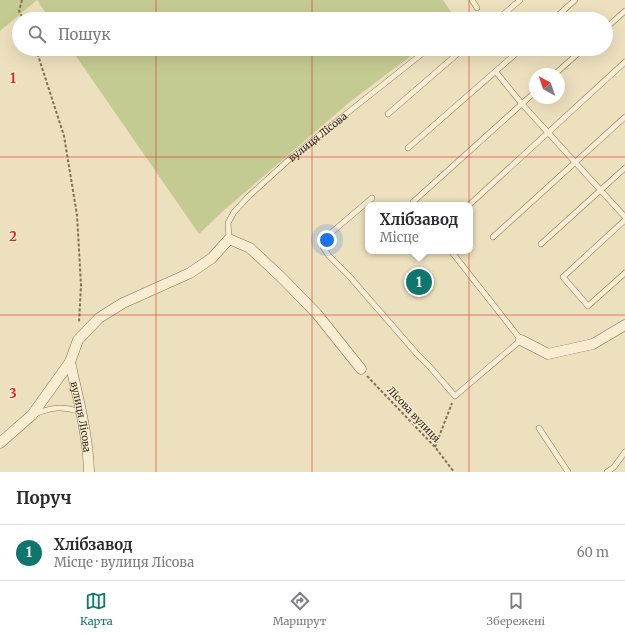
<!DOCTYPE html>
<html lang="uk">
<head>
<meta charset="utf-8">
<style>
	:root { --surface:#fff; --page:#f7f7f7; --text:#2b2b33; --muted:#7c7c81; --line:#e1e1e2; --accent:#0f766e }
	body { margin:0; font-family:Merriweather,serif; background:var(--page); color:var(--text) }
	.compass { position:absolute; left:529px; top:68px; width:36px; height:36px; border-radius:50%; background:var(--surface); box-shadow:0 4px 16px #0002; rotate:320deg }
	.you { position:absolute; left:327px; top:240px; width:14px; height:14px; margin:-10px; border:3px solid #fff; border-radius:50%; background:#1a73e8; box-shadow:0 0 0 6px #1a73e833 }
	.badge { display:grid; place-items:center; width:26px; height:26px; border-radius:50%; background:var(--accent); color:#fff; font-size:13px; font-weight:700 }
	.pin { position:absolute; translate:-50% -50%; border:2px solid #fff; box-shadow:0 1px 4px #0006 }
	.popup { position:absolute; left:365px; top:202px; width:108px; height:52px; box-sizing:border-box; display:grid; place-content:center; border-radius:8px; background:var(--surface); filter:drop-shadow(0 1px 3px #0005); font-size:13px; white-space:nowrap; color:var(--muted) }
	.popup b { font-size:15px; color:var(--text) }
	.popup::after { content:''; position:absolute; left:50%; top:100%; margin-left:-8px; border:8px solid transparent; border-top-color:var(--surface) }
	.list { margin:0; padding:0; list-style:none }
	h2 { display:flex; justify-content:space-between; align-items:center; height:52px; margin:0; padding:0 16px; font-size:17px }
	h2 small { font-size:13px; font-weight:400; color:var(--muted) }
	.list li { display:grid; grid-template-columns:26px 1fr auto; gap:12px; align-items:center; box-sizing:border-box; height:56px; padding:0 16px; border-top:1px solid var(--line) }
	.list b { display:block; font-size:15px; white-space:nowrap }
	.list p { margin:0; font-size:13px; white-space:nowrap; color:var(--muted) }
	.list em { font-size:13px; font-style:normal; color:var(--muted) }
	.icon { flex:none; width:22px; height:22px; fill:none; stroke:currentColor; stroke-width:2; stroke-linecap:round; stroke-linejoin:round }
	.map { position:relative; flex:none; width:625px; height:472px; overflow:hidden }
	.search { position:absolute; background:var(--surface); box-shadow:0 4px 16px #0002; left:12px; right:12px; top:12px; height:44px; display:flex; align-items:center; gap:10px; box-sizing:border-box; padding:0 14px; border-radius:22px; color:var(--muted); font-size:15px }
	.sheet { height:108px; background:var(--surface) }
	nav { display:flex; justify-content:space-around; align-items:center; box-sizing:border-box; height:56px; border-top:1px solid var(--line); background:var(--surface); font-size:11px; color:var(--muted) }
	nav a { display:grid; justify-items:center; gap:2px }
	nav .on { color:var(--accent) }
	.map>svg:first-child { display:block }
	.green { fill:#c4cb92 }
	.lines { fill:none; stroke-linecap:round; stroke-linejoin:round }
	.lane-casing { stroke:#857057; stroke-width:6 }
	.street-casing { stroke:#857057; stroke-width:11 }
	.path { stroke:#857057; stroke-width:2; stroke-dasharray:3 2; stroke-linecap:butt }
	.lane { stroke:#f9edd1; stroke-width:5 }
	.street { stroke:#f9edd1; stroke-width:10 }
	.grid { fill:none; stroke:#d62828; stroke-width:1; stroke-opacity:0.55 }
	.labels { text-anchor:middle; stroke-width:3; stroke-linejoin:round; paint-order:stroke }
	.street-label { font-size:10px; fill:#35281c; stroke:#f5eacd }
	.grid-label { font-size:13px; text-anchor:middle; font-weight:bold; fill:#d62828; stroke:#f5eacd; stroke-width:3; stroke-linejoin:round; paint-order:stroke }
</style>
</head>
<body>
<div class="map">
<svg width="625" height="472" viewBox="0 0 625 472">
	<rect width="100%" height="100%" fill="#ede0be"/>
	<!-- green -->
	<path class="green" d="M0,0H37L0,31Z
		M37,0H443L456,19H50Z
		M71,49H420L351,101L223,211L199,234Z"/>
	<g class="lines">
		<defs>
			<g id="lane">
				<path d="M472,0L477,8"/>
				<path d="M498,19L520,0"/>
				<path d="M554,19L575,0"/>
				<path d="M606,28L625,11"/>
				<path d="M496,72L522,104L625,217"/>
				<path d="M555,74L583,49"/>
				<path d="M388,114L463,49"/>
				<path d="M408,148L521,49"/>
				<path d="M372,198L325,238L323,247L329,256L350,277L417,354L429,366L455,396L521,340L451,251"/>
				<path d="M415,205L413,202L535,92"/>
				<path d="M469,205L625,62"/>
				<path d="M625,220L563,277L588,306L625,273"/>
				<path d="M493,237L625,117"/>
				<path id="s1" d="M229,239L228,223L234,212L249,196L293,156L428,49"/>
				<path d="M541,244L625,168"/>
				<path d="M35,414C52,407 63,406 80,412"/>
				<path d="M539,428L568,472"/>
				<path d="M607,472L614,467L625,452"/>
			</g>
			<g id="street">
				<path d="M521,340L548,354L593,344L625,325"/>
				<path id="s2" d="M70,362C78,398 88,435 89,472"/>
				<path d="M0,443L32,415L70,362L78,340L99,318L123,303L190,273L212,258L229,239L250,248L282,278L317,314L361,369"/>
			</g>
		</defs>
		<!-- lane casing -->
		<use href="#lane" class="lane-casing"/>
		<!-- street casing -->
		<use href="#street" class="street-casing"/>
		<!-- path -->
		<path class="path" d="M22,0L19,11L23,19
			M464,19L471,13
			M36,49L64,136L77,215L81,285L79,323
			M367,376L435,447L454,472
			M435,447L452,403"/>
		<!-- lane -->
		<use href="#lane" class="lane"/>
		<!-- street -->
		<use href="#street" class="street"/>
	</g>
	<!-- grid -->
	<path class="grid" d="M156,0V19M312,0V19M469,0V19M156,49V472M312,49V472M469,49V472M0,157H625M0,315H625"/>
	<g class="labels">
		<!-- street labels -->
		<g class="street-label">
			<text dy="4" stroke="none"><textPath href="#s1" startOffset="141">вулиця Лісова</textPath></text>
			<text transform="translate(414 414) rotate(47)" y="4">Лісова вулиця</text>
			<text dy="4" stroke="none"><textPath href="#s2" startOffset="56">вулиця Лісова</textPath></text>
		</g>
	</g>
	<g class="grid-label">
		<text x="13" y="83">1</text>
		<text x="13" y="241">2</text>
		<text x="13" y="398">3</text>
	</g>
</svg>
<svg class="compass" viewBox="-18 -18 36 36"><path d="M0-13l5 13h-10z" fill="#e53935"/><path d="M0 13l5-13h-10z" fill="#7c7c81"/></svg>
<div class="you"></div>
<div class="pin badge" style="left:419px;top:282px">1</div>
<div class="popup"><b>Хлібзавод</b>Місце</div>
<div class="search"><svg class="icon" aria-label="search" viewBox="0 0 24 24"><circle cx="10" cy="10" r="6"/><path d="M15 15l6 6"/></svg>Пошук</div>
</div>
<section class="sheet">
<h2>Поруч<small></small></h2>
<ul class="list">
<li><span class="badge">1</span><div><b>Хлібзавод</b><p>Місце · вулиця Лісова</p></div><em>60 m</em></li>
</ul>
</section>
<nav>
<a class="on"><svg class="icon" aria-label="map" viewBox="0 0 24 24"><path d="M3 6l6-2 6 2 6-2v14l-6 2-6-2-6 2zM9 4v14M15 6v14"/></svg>Карта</a>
<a><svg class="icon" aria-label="directions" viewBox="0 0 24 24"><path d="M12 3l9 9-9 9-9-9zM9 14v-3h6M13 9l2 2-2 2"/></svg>Маршрут</a>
<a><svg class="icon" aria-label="saved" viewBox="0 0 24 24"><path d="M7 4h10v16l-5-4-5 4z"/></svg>Збережені</a>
</nav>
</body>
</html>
